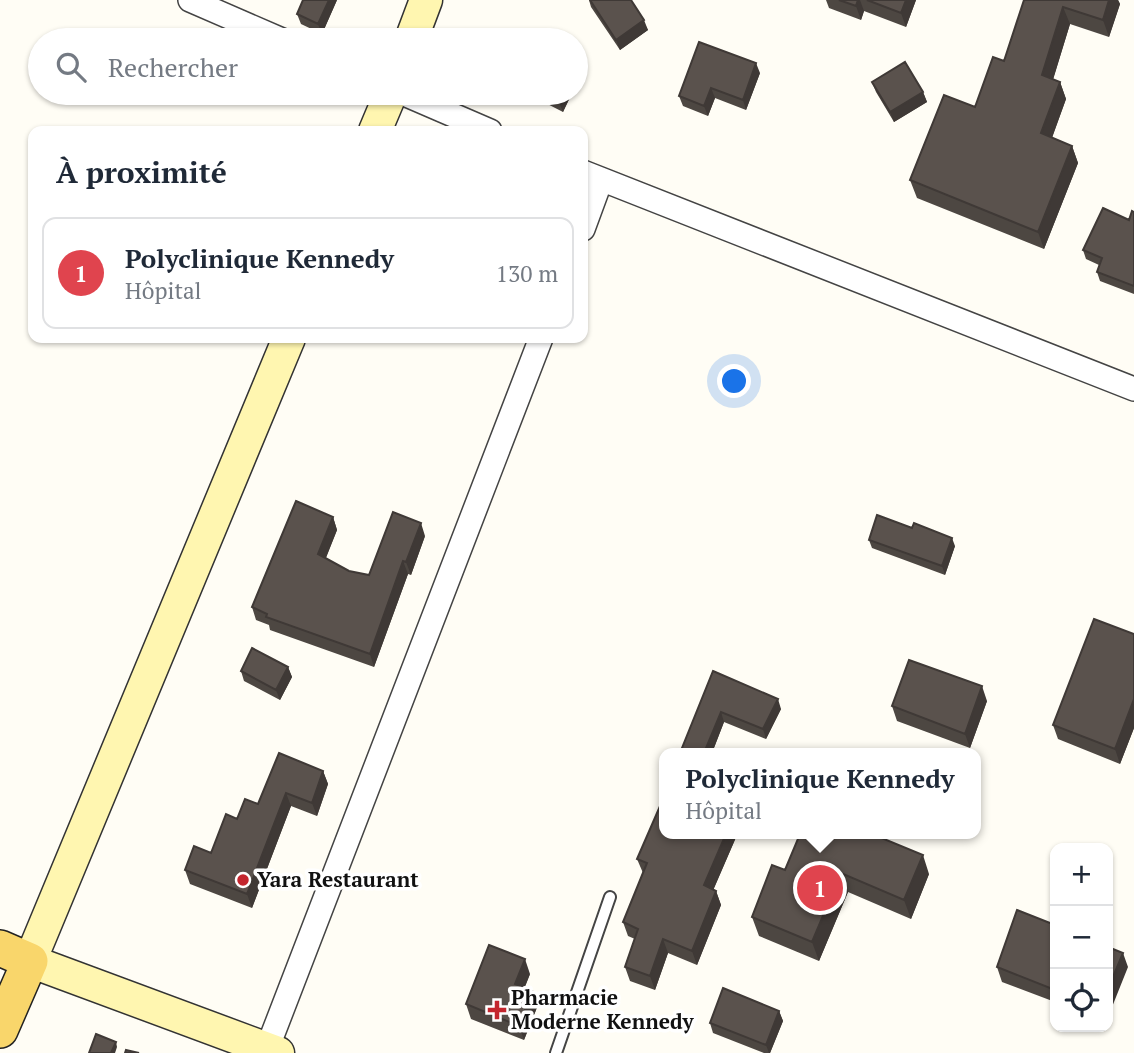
<!DOCTYPE html>
<html lang="fr">
<head>
<meta charset="utf-8">
<style>
	:root { --surface:#fff; --page:#f2f2f3; --text:#1f2937; --muted:#747a83; --line:#e0e1e3; --accent:#ea580c }
	body { margin:0; font-family:"PT Serif",serif; background:var(--page); color:var(--text) }
	.controls { position:absolute; right:21px; bottom:21px; display:grid; overflow:hidden; border-radius:14px; box-shadow:0 2px 5px #0004 }
	.controls button { width:63px; height:63px; display:grid; place-items:center; padding:0; border:0; border-bottom:2px solid var(--line); background:var(--surface); color:var(--text); font:35px sans-serif }
	.you { position:absolute; left:735px; top:382px; width:24px; height:24px; margin:-18px; border:5px solid #fff; border-radius:50%; background:#1a73e8; box-shadow:0 0 0 10px #1a73e833 }
	.badge { display:grid; place-items:center; width:46px; height:46px; border-radius:50%; background:var(--accent); color:#fff; font-size:23px; font-weight:700 }
	.pin { position:absolute; translate:-50% -50%; border:4px solid #fff; box-shadow:0 2px 7px #0006 }
	.popup { position:absolute; left:659px; top:748px; width:322px; height:91px; box-sizing:border-box; display:grid; place-content:center; border-radius:14px; background:var(--surface); filter:drop-shadow(0 2px 5px #0005); font-size:23px; white-space:nowrap; color:var(--muted) }
	.popup b { font-size:26px; color:var(--text) }
	.popup::after { content:''; position:absolute; left:50%; top:100%; margin-left:-14px; border:14px solid transparent; border-top-color:var(--surface) }
	.list { margin:0; padding:0; list-style:none }
	h2 { display:flex; justify-content:space-between; align-items:center; height:91px; margin:0; padding:0 28px; font-size:30px }
	h2 small { font-size:23px; font-weight:400; color:var(--muted) }
	.list li { display:grid; grid-template-columns:46px 1fr auto; gap:21px; align-items:center; box-sizing:border-box; height:112px; margin:0 14px 14px; padding:0 14px; border:2px solid var(--line); border-radius:14px }
	.list b { display:block; font-size:26px; white-space:nowrap }
	.list p { margin:0; font-size:23px; white-space:nowrap; color:var(--muted) }
	.list em { font-size:23px; font-style:normal; color:var(--muted) }
	.icon { flex:none; width:38px; height:38px; fill:none; stroke:currentColor; stroke-width:2; stroke-linecap:round; stroke-linejoin:round }
	.map { position:relative; flex:none; width:1134px; height:1053px; overflow:hidden }
	.search { position:absolute; background:var(--surface); box-shadow:0 2px 5px #0004; left:28px; top:28px; width:560px; height:77px; display:flex; align-items:center; gap:18px; box-sizing:border-box; padding:0 24px; border-radius:38px; color:var(--muted); font-size:26px }
	.panel { position:absolute; background:var(--surface); box-shadow:0 2px 5px #0004; left:28px; top:126px; width:560px; height:217px; border-radius:14px }
	.map>svg:first-child { display:block }
	.lines { fill:none; stroke-linecap:round; stroke-linejoin:round }
	.lane-casing { stroke:#444; stroke-width:14 }
	.street-casing { stroke:#444; stroke-width:26 }
	.secondary-casing { stroke:#333; stroke-width:35 }
	.primary-casing { stroke:#222; stroke-width:38 }
	.lane { stroke:#fff; stroke-width:10 }
	.street { stroke:#fff; stroke-width:23 }
	.secondary { stroke:#fff6b0; stroke-width:32 }
	.primary { stroke:#f9d66b; stroke-width:35 }
	.wall { fill:#4d4742 }
	.shaded-wall { fill:#3f3936 }
	.building { fill:#5a524d; stroke:#3f3936; stroke-width:2 }
	.poi-dot { fill:#c4262e; stroke:#fff; stroke-width:2.5 }
	.labels { text-anchor:middle; stroke-width:7; stroke-linejoin:round; paint-order:stroke }
	.poi-label { font-size:21px; font-weight:bold; fill:#111; stroke:#fff; text-anchor:start }
</style>
</head>
<body>
<div class="map">
<svg width="1134" height="1053" viewBox="0 0 1134 1053">
	<rect width="100%" height="100%" fill="#fffdf5"/>
	<g class="lines">
		<defs>
			<path id="lane" d="M556,1053L610,897"/>
			<path id="street" d="M190,0L282,40
				M402,93L490,131
				M583,172L1134,389
				M583,229L601,180
				M267,1049L541,338"/>
			<path id="secondary" d="M411,40L426,0
				M375,131L391,93
				M278,1053L30,961L289,338"/>
			<path id="primary" d="M0,948L30,961L0,1030"/>
		</defs>
		<!-- lane casing -->
		<use href="#lane" class="lane-casing"/>
		<!-- street casing -->
		<use href="#street" class="street-casing"/>
		<!-- secondary casing -->
		<use href="#secondary" class="secondary-casing"/>
		<!-- primary casing -->
		<use href="#primary" class="primary-casing"/>
		<!-- lane -->
		<use href="#lane" class="lane"/>
		<!-- street -->
		<use href="#street" class="street"/>
		<!-- secondary -->
		<use href="#secondary" class="secondary"/>
		<!-- primary -->
		<use href="#primary" class="primary"/>
	</g>
	<!-- wall -->
	<path class="wall" d="M337,0L322,34L301,24L297,14Z
		M589,0H631L648,30L620,50L591,7Z
		M826,0H916L906,27L864,11L861,20L829,8Z
		M1024,0H1118L1120,4L1109,37L1070,24L1053,79L1060,82L1066,99L1052,138L1072,146L1078,163L1044,249L917,198L910,180L975,107L1004,61Z
		M760,73L746,110L715,98L708,116L683,106L679,96Z
		M872,82L923,92L927,102L894,122L876,92Z
		M457,93H475L472,99Z
		M528,93H572L563,112L528,94Z
		M1134,212V294L1100,281L1097,272L1099,265L1086,259L1083,250L1129,220Z
		M333,517L337,530L326,558L349,571L369,575L425,536L411,575L408,574L374,667L270,630L269,625L256,620L252,607Z
		M869,540L955,546L945,575L872,548Z
		M1134,634V728L1120,764L1058,739L1053,725Z
		M288,667L292,677L280,700L244,681L241,671Z
		M713,671L781,709L766,739L724,722L712,753H680Z
		M987,701L970,748L897,721L892,706Z
		M323,771L328,784L317,816L291,806L252,908L190,884L185,870L211,853L237,819Z
		M664,834L737,835L713,890L716,891L721,905L697,965L668,953L655,990L630,981L625,967L635,939L628,936L623,922L643,873L637,859Z
		M785,870L929,874L911,919L848,892L819,961L759,936L752,917Z
		M1055,925V1002L1002,982L997,967Z
		M530,974L525,987L532,991L538,1005L524,1040L471,1019L466,1004Z
		M779,1011L783,1021L770,1053H764L713,1033L710,1023Z"/>
	<!-- shaded-wall -->
	<path class="shaded-wall" d="M329,0H337L322,34L318,24Z
		M858,0H860L864,11L861,20L856,6Z
		M906,0H916L906,27L901,13Z
		M1109,0H1118L1120,4L1109,37L1103,20Z
		M1063,7L1070,24L1049,93L1042,75Z
		M644,20L648,30L620,50L616,40Z
		M756,63L760,73L746,110L743,100Z
		M1060,82L1066,99L1047,151L1041,133Z
		M711,88L715,98L708,116L704,106Z
		M923,92L927,102L894,122L890,112Z
		M564,93H572L563,112L559,102Z
		M1072,146L1078,163L1044,249L1038,232Z
		M333,517L337,530L322,567L318,554Z
		M421,523L425,536L411,575L406,562Z
		M952,538L955,546L945,575L942,566Z
		M403,561L408,574L374,667L370,654Z
		M288,667L292,677L280,700L276,690Z
		M982,686L987,701L970,748L965,734Z
		M778,699L781,709L766,739L763,729Z
		M1134,699V728L1120,764L1115,749Z
		M721,712L724,722L712,753H704Z
		M323,771L328,784L317,816L312,803Z
		M286,793L291,806L252,908L247,894Z
		M726,834L737,835L709,900L704,885Z
		M923,855L929,874L911,919L904,900Z
		M841,873L848,892L819,961L812,942Z
		M716,891L721,905L697,965L692,951Z
		M663,939L668,953L655,990L650,976Z
		M1123,953L1128,967L1108,1017V989Z
		M525,959L530,974L520,998L515,984Z
		M532,991L538,1005L524,1040L519,1026Z
		M779,1011L783,1021L770,1053H769L766,1045Z
		M116,1042L117,1047L115,1053H111Z"/>
	<!-- building -->
	<path class="building" d="M303,0H329L318,24L297,14Z
		M590,0H631L644,20L616,40Z
		M839,0H858L856,6Z
		M867,0H906L901,13Z
		M1024,0H1109L1103,20L1063,7L1042,75L1060,82L1041,133L1072,146L1038,232L910,180L944,95L975,107L993,57L1004,61Z
		M464,30L487,39V40H460Z
		M699,42L756,63L743,100L711,88L704,106L679,96Z
		M905,62L923,92L890,112L872,82Z
		M541,93H564L559,102Z
		M1103,208L1129,220L1132,211L1134,212V286L1097,272L1102,258L1083,250Z
		M296,501L333,517L318,554L349,571L369,575L393,512L421,523L406,562L403,561L370,654L266,617L267,614L252,607Z
		M877,515L912,528L914,523L952,538L942,566L869,540Z
		M1094,619L1134,634V699L1115,749L1053,725Z
		M252,648L288,667L276,690L241,671Z
		M909,660L982,686L965,734L892,706Z
		M713,671L778,699L763,729L721,712L704,753H680Z
		M279,753L323,771L312,803L286,793L247,894L185,870L194,846L211,853L226,814L237,819L245,799L258,804Z
		M664,797V834H726L704,885L716,891L692,951L663,939L650,976L625,967L638,929L623,922L647,863L637,859Z
		M800,834H872L923,855L904,900L841,873L812,942L752,917L772,865L785,870Z
		M1017,910L1055,925V990L997,967Z
		M489,945L525,959L515,984L532,991L519,1026L466,1004Z
		M1108,947L1123,953L1108,989Z
		M723,988L779,1011L766,1045L710,1023Z
		M96,1034L116,1042L111,1053H89Z
		M126,1050L139,1053H125Z"/>
	<!-- markers -->
	<g class="poi-dot">
		<circle cx="243" cy="880" r="7"/>
		<path d="M493.5 999.5h7v7h7v7h-7v7h-7v-7h-7v-7h7z"/>
	</g>
	<g class="labels">
		<!-- poi labels -->
		<g class="poi-label">
			<text x="257" y="887">Yara Restaurant</text>
			<text x="511" y="1005">Pharmacie<tspan x="511" dy="24">Moderne Kennedy</tspan></text>
		</g>
	</g>
</svg>
<div class="controls">
<button>+</button>
<button>−</button>
<button><svg class="icon" aria-label="locate" viewBox="0 0 24 24"><circle cx="12" cy="12" r="6"/><path d="M12 2v4M12 18v4M2 12h4M18 12h4"/></svg></button>
</div>
<div class="you"></div>
<div class="pin badge" style="left:820px;top:888px;background:#e0444e">1</div>
<div class="popup"><b>Polyclinique Kennedy</b>Hôpital</div>
<div class="search"><svg class="icon" aria-label="search" viewBox="0 0 24 24"><circle cx="10" cy="10" r="6"/><path d="M15 15l6 6"/></svg>Rechercher</div>
<section class="panel">
<h2>À proximité<small></small></h2>
<ul class="list">
<li><span class="badge" style="background:#e0444e">1</span><div><b>Polyclinique Kennedy</b><p>Hôpital</p></div><em>130 m</em></li>
</ul>
</section>
</div>
</body>
</html>
